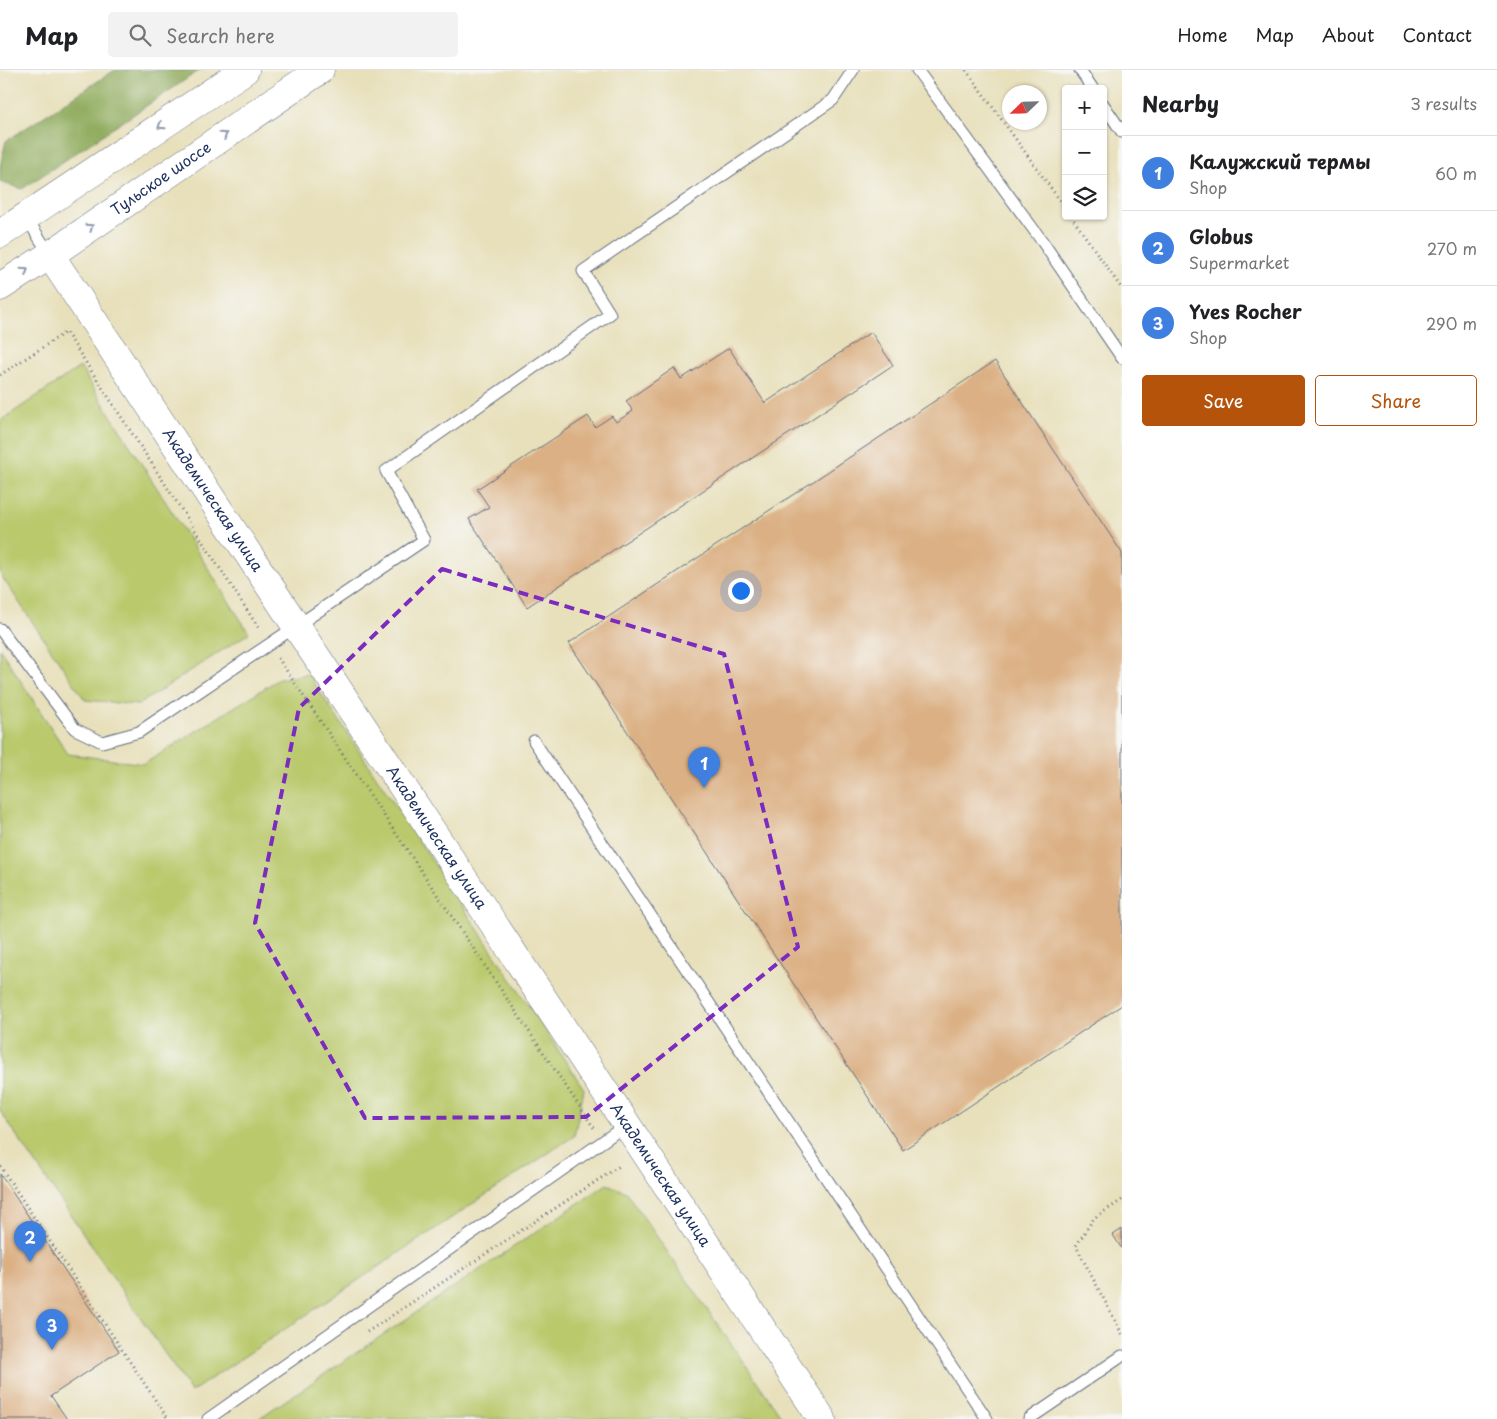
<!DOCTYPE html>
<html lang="en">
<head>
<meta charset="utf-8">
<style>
	:root { --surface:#fff; --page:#f2f2f2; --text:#202124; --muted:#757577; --line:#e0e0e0; --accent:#b45309 }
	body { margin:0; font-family:"Playpen Sans",sans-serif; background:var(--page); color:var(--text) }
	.controls { position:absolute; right:15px; top:15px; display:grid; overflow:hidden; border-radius:5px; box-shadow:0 1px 4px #0004 }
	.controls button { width:45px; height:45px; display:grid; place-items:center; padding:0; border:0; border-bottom:1px solid var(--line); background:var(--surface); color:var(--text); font:25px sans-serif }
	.compass { position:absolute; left:1002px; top:15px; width:45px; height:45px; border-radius:50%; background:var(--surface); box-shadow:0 1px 4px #0004; rotate:247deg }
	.you { position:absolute; left:740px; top:520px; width:18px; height:18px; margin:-12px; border:4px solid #fff; border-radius:50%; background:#1a73e8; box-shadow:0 0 0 8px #1a73e833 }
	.badge { display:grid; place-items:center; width:32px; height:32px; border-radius:50%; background:var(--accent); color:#fff; font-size:16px; font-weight:700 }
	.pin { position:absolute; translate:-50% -41px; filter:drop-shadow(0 1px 2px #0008) }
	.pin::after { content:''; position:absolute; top:26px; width:18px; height:15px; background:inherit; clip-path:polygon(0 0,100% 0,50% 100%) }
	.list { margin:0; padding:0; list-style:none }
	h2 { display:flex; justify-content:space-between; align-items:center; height:65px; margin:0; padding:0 20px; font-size:21px }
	h2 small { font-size:16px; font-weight:400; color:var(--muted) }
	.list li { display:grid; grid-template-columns:32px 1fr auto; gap:15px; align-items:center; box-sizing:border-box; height:75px; padding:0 20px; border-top:1px solid var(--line) }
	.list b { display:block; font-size:19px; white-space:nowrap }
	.list p { margin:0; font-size:16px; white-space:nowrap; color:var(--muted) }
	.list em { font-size:16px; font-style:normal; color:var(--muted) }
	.actions { display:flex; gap:10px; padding:15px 20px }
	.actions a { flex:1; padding:11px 0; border:1px solid var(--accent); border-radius:5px; text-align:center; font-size:18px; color:var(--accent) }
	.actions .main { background:var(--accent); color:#fff }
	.icon { flex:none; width:28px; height:28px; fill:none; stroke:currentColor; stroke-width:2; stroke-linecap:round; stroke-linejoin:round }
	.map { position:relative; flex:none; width:1122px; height:1349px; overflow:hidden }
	header { display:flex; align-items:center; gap:30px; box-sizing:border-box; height:70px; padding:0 25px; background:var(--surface); border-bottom:1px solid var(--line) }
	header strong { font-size:24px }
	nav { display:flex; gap:28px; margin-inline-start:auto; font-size:18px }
	.search { width:350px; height:45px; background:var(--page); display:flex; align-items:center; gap:12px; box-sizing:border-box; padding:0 18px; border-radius:5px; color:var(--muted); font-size:19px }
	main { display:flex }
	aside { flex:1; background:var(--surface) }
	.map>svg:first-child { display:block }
	.green { fill:#b9c96c; stroke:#6a7c65 }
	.forest { fill:#92ad60; stroke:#566e5f }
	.building { fill:#dbb084 }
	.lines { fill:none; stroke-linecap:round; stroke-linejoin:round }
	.service-casing { stroke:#636d7f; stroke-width:13 }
	.tertiary-casing { stroke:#636d7f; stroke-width:29 }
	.primary-casing { stroke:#636d7f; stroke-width:29 }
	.path { stroke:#636d7f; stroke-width:3; stroke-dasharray:1 4; stroke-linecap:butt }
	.service { stroke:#fff; stroke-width:11 }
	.tertiary { stroke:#fff; stroke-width:28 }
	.primary { stroke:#fff; stroke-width:28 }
	.oneway { stroke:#8d97ae }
	.marked { fill:none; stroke:#7b2cbf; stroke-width:4; stroke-dasharray:10 6; stroke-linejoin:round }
	.labels { text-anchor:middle; stroke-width:5; stroke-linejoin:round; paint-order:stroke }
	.street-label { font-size:15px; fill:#1b2f5e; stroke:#f6f6f2 }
</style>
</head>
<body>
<header>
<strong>Map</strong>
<div class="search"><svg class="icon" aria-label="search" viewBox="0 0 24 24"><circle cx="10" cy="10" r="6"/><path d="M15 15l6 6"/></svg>Search here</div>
<nav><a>Home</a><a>Map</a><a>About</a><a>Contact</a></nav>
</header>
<main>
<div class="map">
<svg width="1122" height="1349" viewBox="0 0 1122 1349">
	<rect width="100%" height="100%" fill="#f6f6f2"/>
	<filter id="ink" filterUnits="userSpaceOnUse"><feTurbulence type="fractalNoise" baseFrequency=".02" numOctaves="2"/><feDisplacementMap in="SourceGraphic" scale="10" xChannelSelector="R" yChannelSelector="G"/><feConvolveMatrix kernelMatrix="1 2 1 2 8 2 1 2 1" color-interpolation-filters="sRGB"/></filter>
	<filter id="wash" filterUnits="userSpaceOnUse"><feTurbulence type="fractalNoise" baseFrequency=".0096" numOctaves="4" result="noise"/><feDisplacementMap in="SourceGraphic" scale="20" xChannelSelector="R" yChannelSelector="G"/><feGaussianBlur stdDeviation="1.12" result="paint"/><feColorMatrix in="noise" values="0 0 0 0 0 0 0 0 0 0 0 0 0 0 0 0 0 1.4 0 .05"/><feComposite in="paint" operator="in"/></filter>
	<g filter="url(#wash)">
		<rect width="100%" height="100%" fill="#e8e0bb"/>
		<!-- green -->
		<path class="green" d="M80,297L249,563L138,635L85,630L0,504V351Z
			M0,579L68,684L144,694L279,609L308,604L584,1019L574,1066L191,1322L0,1041Z
			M607,1114L626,1122L783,1349H258Z"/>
		<!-- forest -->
		<path class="forest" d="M115,0H200L22,119L0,112V96L6,71Z"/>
		<g id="blocks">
			<!-- building -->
			<path class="building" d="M871,262L893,295L527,537L469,449L489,437L477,419L588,346L595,357L612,346L616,352L633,341L626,331L674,298L681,309L729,278L765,333Z
				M995,291L1122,483V935L903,1080L569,573Z
				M0,1104L119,1281L51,1326L67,1349H0Z
				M1122,1159V1179L1113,1165Z"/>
		</g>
	</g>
	<g filter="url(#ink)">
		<use href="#blocks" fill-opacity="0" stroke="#636d7f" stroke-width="1"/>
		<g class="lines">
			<defs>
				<path id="service" d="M917,0L1042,171L1122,288
					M1080,0L1093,19
					M1103,34L1122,62
					M26,147L50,185
					M0,559L75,659L102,672L139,662L424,470L386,401L610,244L583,201L833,30L853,0
					M534,671L987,1349
					M208,1349L626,1055
					M1029,1349L1122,1286"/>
				<g id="tertiary">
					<path id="s1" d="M50,185L822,1349"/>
				</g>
				<g id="primary">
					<path d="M0,164L245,0"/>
					<path id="s2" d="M0,217L50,185L320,0"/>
				</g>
			</defs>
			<!-- service casing -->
			<use href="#service" class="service-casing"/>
			<!-- tertiary casing -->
			<use href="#tertiary" class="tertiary-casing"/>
			<!-- primary casing -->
			<use href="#primary" class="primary-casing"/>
			<!-- path -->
			<path class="path" d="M966,0L1066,139
				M1071,146L1122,219
				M0,305L66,262L260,560
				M278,588L594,1058
				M0,1096L168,1349
				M1122,1130L1094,1148L1076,1176L1122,1264
				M367,1262L621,1095"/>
			<!-- service -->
			<use href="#service" class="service"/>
			<!-- tertiary -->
			<use href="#tertiary" class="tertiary"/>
			<!-- primary -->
			<use href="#primary" class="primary"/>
		</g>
		<!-- one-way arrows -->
		<defs><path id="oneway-chevron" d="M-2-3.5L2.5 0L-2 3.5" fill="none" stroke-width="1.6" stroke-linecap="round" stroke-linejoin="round" transform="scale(1.25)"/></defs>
		<g class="oneway">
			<use href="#oneway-chevron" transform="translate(161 56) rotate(146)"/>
			<use href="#oneway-chevron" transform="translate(224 65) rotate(-34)"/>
			<use href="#oneway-chevron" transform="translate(90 157) rotate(-35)"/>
			<use href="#oneway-chevron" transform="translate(25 201) rotate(-33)"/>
		</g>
	</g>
	<!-- marked area -->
	<path class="marked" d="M442,499L724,584L798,877L586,1047L365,1048L255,853L299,638Z"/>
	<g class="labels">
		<!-- street labels -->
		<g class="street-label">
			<text dy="5" stroke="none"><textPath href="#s2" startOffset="194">Тульское шоссе</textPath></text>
			<text dy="5" stroke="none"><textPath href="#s1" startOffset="294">Академическая улица</textPath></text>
			<text dy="5" stroke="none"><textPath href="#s1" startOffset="699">Академическая улица</textPath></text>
			<text dy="5" stroke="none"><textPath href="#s1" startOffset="1104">Академическая улица</textPath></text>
		</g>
	</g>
</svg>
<div class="controls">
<button>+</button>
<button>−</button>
<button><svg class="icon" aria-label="layers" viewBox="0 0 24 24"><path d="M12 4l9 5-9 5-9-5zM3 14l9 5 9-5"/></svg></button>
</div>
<svg class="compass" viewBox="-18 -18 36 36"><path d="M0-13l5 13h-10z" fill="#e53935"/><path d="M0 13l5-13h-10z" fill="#757577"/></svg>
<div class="you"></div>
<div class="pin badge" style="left:704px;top:718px;background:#3f7fe0">1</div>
<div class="pin badge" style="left:30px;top:1192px;background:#3f7fe0">2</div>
<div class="pin badge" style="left:52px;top:1280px;background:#3f7fe0">3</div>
</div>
<aside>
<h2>Nearby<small>3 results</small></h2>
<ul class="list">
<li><span class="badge" style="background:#3f7fe0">1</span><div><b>Калужский термы</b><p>Shop</p></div><em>60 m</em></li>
<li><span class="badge" style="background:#3f7fe0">2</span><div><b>Globus</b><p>Supermarket</p></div><em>270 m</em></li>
<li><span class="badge" style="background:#3f7fe0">3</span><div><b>Yves Rocher</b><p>Shop</p></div><em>290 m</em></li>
</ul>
<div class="actions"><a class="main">Save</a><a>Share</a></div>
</aside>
</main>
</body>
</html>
